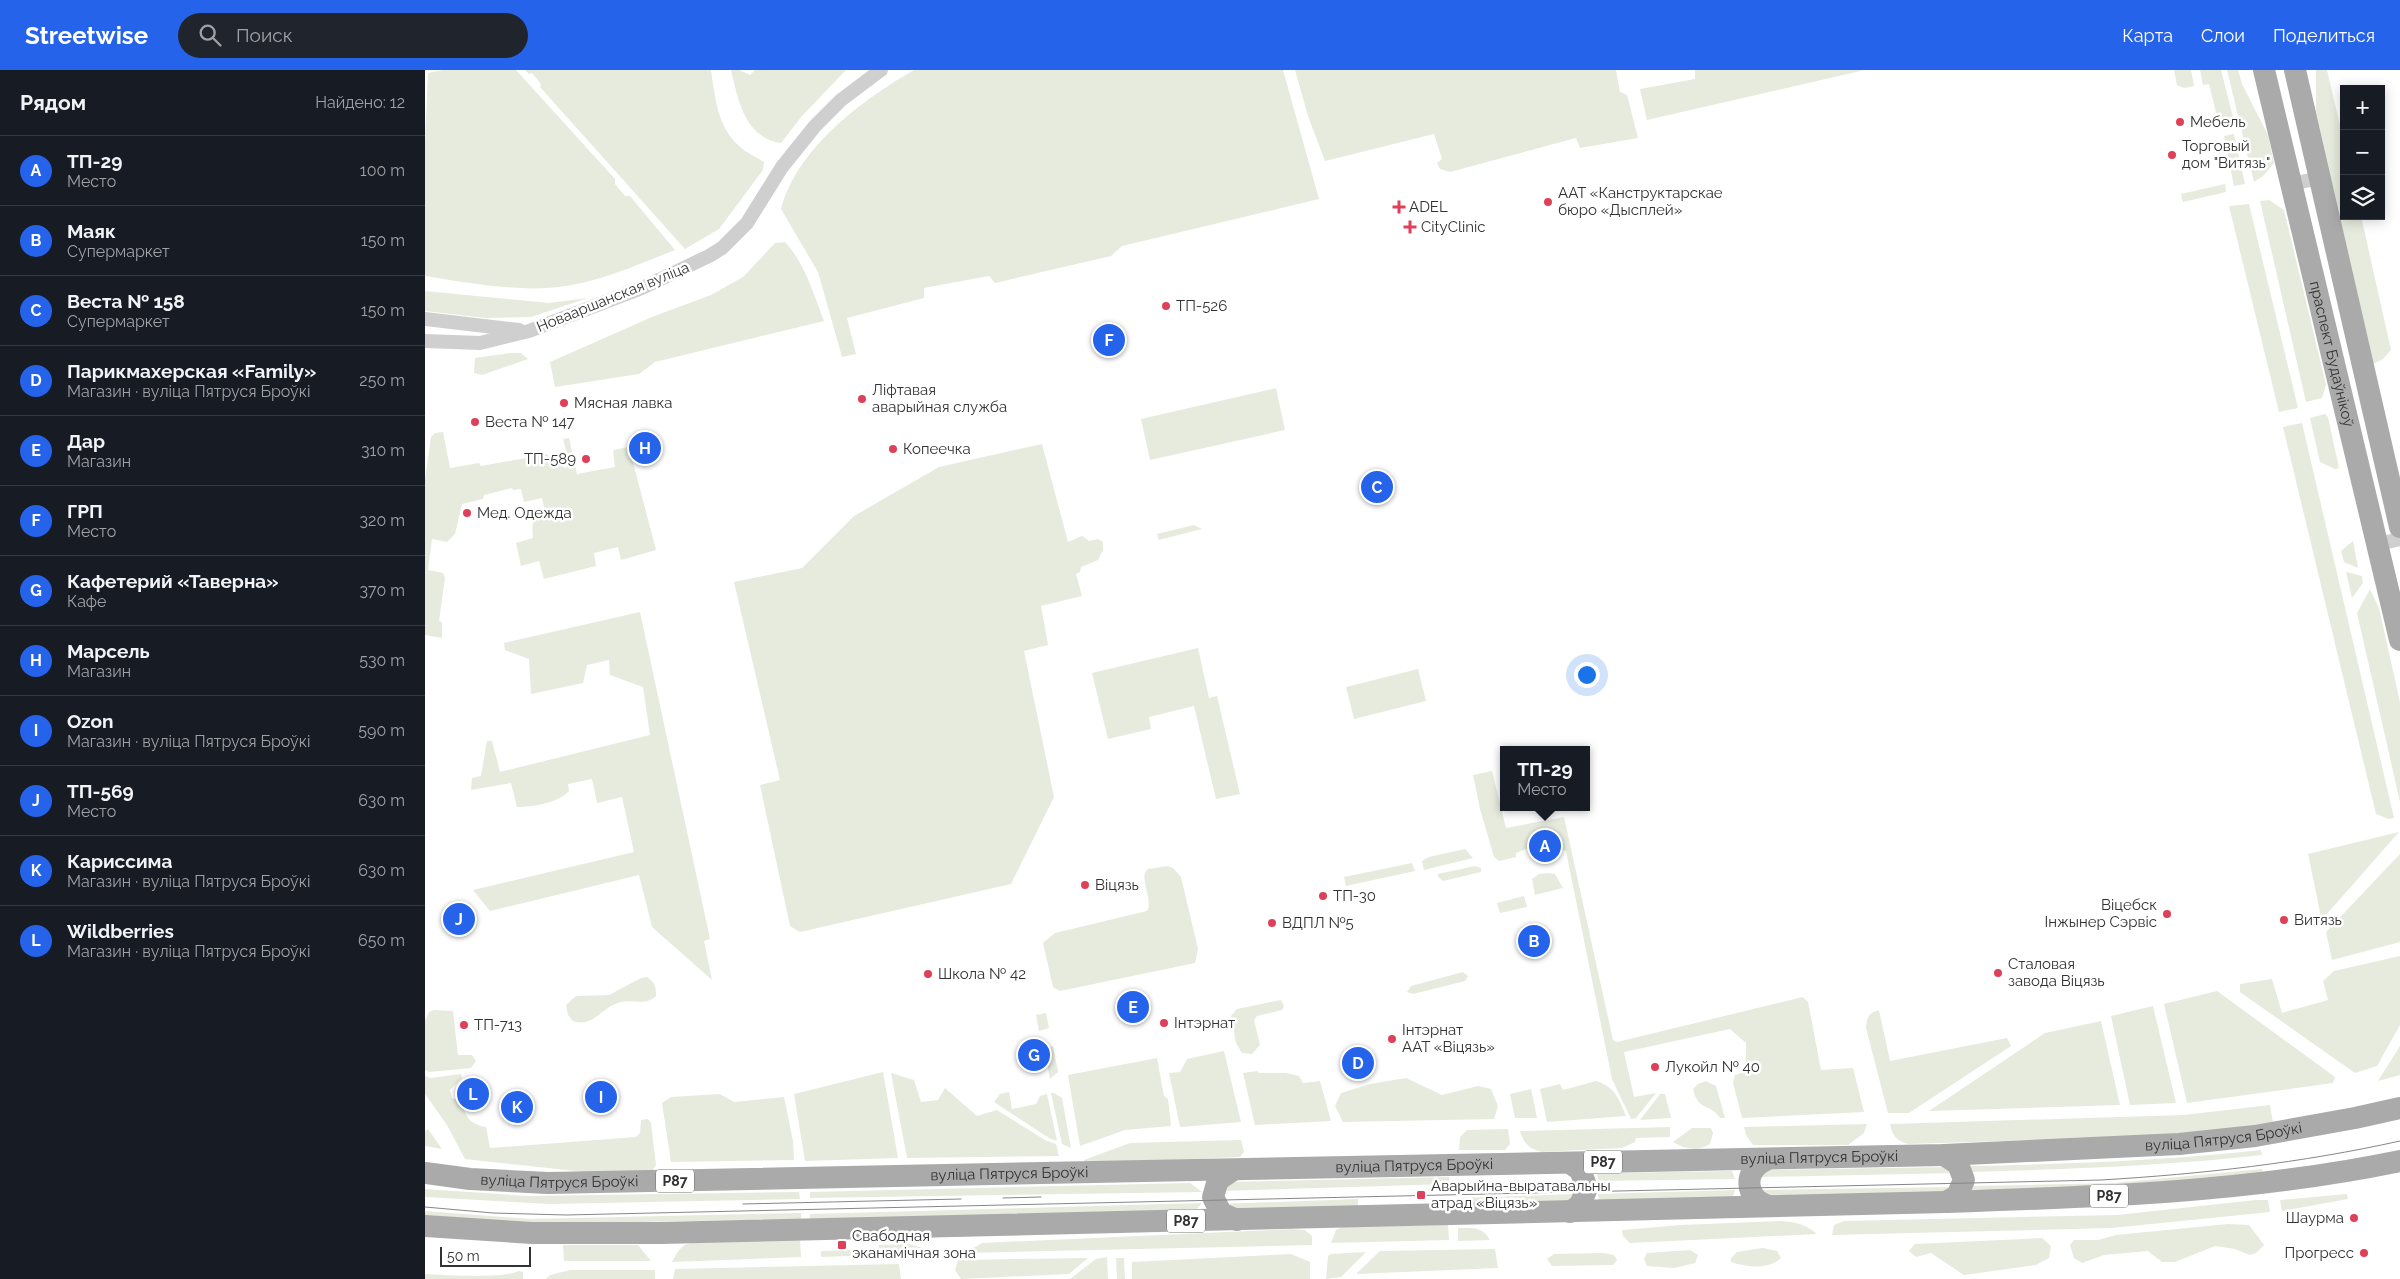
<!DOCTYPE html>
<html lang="ru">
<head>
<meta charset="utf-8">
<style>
	:root { --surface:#171b24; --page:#20242c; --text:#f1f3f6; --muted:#9ea1a6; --line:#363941; --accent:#2563eb }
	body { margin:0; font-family:Raleway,sans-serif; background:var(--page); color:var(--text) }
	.controls { position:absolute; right:15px; top:15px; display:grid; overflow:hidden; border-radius:0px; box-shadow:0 2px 12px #0003 }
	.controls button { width:45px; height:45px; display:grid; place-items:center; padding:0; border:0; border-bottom:1px solid var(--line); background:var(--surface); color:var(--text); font:25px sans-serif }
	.scale { position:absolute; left:15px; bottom:12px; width:91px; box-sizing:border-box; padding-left:5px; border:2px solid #323232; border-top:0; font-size:14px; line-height:18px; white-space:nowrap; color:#323232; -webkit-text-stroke:4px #fff; paint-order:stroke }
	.you { position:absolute; left:1161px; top:604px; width:18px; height:18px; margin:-12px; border:4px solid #fff; border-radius:50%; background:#1a73e8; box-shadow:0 0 0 8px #1a73e833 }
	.badge { display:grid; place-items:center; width:32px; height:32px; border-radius:50%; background:var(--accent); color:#fff; font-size:16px; font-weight:700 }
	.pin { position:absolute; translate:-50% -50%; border:2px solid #fff; box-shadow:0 1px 5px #0006 }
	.popup { position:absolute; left:1075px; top:676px; width:90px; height:65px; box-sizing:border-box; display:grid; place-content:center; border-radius:0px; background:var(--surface); filter:drop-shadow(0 1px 4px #0005); font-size:16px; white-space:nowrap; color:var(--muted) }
	.popup b { font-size:19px; color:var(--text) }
	.popup::after { content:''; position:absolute; left:50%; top:100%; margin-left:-10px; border:10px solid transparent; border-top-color:var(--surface) }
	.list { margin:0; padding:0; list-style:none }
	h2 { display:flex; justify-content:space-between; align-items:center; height:65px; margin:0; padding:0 20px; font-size:21px }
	h2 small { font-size:16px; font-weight:400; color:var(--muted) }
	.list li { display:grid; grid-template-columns:32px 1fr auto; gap:15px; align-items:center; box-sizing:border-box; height:70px; padding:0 20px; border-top:1px solid var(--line) }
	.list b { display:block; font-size:19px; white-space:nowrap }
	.list p { margin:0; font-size:16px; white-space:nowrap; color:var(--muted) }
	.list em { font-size:16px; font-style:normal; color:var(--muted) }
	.icon { flex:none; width:28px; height:28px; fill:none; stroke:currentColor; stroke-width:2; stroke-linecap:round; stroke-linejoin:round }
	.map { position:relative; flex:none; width:1975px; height:1209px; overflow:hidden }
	header { display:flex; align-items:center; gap:30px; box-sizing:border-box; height:70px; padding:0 25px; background:var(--accent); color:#fff }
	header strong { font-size:24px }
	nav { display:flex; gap:28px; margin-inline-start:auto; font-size:18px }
	.search { width:350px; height:45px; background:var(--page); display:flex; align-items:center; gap:12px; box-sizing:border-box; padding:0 18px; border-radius:28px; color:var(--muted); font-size:19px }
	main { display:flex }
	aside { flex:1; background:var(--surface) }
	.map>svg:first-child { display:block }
	.green { fill:#e6ebde }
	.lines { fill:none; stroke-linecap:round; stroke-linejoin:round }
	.street { stroke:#cfcfcf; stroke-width:14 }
	.primary { stroke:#aaa; stroke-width:22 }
	.tram { stroke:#878787; stroke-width:1 }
	.poi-dot { fill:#de3f59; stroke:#fff; stroke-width:2 }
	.labels { text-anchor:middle; stroke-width:5; stroke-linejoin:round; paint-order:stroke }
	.shield { fill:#fff; stroke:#707070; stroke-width:1 }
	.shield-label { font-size:14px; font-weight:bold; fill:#323232 }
	.poi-label { font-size:15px; fill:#323232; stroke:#fff; text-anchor:start }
	.street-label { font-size:15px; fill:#323232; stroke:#fff }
</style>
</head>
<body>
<header>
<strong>Streetwise</strong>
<div class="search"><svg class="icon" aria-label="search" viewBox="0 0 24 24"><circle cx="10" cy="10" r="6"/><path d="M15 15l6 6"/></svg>Поиск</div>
<nav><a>Карта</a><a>Слои</a><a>Поделиться</a></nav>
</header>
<main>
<aside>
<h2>Рядом<small>Найдено: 12</small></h2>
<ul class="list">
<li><span class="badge">A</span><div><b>ТП-29</b><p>Место</p></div><em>100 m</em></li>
<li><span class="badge">B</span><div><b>Маяк</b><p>Супермаркет</p></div><em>150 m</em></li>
<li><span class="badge">C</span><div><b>Веста № 158</b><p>Супермаркет</p></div><em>150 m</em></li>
<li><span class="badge">D</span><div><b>Парикмахерская «Family»</b><p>Магазин · вуліца Пятруся Броўкі</p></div><em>250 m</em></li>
<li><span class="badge">E</span><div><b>Дар</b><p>Магазин</p></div><em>310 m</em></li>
<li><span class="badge">F</span><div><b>ГРП</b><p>Место</p></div><em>320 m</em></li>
<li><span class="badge">G</span><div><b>Кафетерий «Таверна»</b><p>Кафе</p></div><em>370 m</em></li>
<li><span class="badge">H</span><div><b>Марсель</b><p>Магазин</p></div><em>530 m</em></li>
<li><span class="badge">I</span><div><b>Ozon</b><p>Магазин · вуліца Пятруся Броўкі</p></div><em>590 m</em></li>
<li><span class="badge">J</span><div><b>ТП-569</b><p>Место</p></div><em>630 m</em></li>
<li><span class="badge">K</span><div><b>Кариссима</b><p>Магазин · вуліца Пятруся Броўкі</p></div><em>630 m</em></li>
<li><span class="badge">L</span><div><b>Wildberries</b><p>Магазин · вуліца Пятруся Броўкі</p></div><em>650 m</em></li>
</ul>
</aside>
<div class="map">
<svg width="1975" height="1209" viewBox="0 0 1975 1209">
	<rect width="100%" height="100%" fill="#fff"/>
	<!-- green -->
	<path class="green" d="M18,0H91L190,109V114L200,126H205L250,180C217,193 176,211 141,216C98,223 43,213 0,206V73L3,3Z
		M100,0H286C290,27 292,55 313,75C320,82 331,87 339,92L338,100L294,159L260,179L115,17L116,14L107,3L104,4Z
		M306,0H314L325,5L330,0H421L377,46L356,73C320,68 313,30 306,0Z
		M489,0H858L894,129L697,176L686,186L570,213L564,206L499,218V228L422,248L431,284L417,287L393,202L356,139C373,77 436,31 489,0Z
		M870,0H1191L1195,22L1202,25L1213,68L1155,78L1151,68L1025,102L1015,99L1012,93L1017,89L1009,64L900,91L883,46Z
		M1270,0H1440L1222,50L1215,19L1270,9Z
		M1749,0H1766L1769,16L1759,18L1752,15Z
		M1775,0H1796L1809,51L1794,55L1784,14L1778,15Z
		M1802,0H1813L1817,14L1843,65L1849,93L1838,106L1829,112Z
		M1891,0H1902L1919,72V146H1936L1966,280L1958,289L1948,294L1891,41Z
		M1809,64L1820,114L1809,116L1799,66Z
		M1800,114L1801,122L1758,132L1756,124Z
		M1844,130L1859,140L1901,315L1897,328L1881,332L1835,131Z
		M1824,134L1873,338L1854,342L1804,136Z
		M360,172C380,194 388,222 399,251L230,292L214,304L130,317L125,292L227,247L286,225L318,207L350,173Z
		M0,221L124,233L163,228L106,247L60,248L0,241Z
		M85,283H96L103,289L57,305L49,303L50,288Z
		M851,318L860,360L725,390L716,349Z
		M1900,344L1903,347L1914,398L1910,399L1895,392L1885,348Z
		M1877,353L1969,748L1964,749L1951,744L1858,357Z
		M18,362L25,398L54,393L56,396L101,388L103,383C119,380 128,387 140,398L145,395L138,369L144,368L152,404L190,397L188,380L204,377L231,480L196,490L193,477L169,483L171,496L119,509L114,491L96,496L91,473L108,468C107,455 106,447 120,442L117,428L99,432L96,419L88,420L87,418L59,425L58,429L37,434L30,464L22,472L7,469L3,500L18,503L20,508L14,551L17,552V568L0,565V409L6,367L10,363Z
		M617,374L643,472L657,466L664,471L673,469L678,472V480L673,490L656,497L655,502L651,504L657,526L616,536L623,575L599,581L629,727L586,814L375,862L365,856L335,715L355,710L309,512L377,498L429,446L514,397Z
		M769,455L777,459L734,470L732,464Z
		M1928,471L1933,498L1919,492L1916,481Z
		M1921,502L1937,506L1938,513L1927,528Z
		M1945,519L1954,538L1975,632V732L1932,543Z
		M215,542L285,869L279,871L287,910L227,857L214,805L65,841L48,820L209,782L197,727L172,733L167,709L143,714L144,721C133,733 108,737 92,737L86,713L46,720L47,708L56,706L62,671H67L75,702L225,665L218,617L185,605L184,590L162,595L158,613L106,624L104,589L80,580L79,573Z
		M773,578L784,628L792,626L815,724L791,729L769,636L724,647L726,659L683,669L667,603Z
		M993,599L1001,631L929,649L921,617Z
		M1067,701L1081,758L1139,747L1188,970L1192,972L1378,927L1383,932L1396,1000L1428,998L1439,1042L1317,1048L1308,1013L1310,1005L1321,1001V973L1305,959L1199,982L1209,1027L1231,1023L1211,1048L1206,1049L1187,1009L1141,781L1129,778L1126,769L1091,783V787L1074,791L1069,787L1055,739L1048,705Z
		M1974,762L1901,845L1896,847L1883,784Z
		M1040,779L1048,788L999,800L997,791L1004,787Z
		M1975,784V872L1907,890L1901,862Z
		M987,793L990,801L921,816L919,807Z
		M743,796L748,798L756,807L773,879L770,893L635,921L628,917L618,873L630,863L722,841C728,831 717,815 720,802L723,799Z
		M1050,796L1056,798V802L1018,811L1013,807V804Z
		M1124,803L1130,804L1138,818L1110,825L1107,809L1114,804Z
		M1099,826L1102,837L1075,843L1072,833Z
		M1975,886V955L1952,996L1930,1003L1815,922V914L1847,909L1857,943L1903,930L1898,911L1909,901Z
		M1038,902L1043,906L1040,911L988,924L982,922L986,916Z
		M222,907C230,912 231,917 231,926C219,937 207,928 193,933C176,938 168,958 148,951L143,945L141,935L151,926L184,925L216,908Z
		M1792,921L1910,1007L1908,1013L1762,1033L1739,934Z
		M856,930L859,936L857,940L832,946L829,950L835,975L827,984L817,983L811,973L806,946L812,939Z
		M1728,936L1751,1033L1705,1035L1686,946Z
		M9,940L28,941L33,985H47L51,991L46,998L4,1002L0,1000V951L4,942Z
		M1454,940L1465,991L1582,968L1586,976L1484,1043H1463L1441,958C1442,947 1443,943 1454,940Z
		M621,943L624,958L614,961L611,945Z
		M1676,951L1695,1035L1504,1041L1620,963Z
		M628,976L633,1002L625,1009L619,978Z
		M1975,976V1005L1953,1011Z
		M799,981L816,1052L755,1057L744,1003L755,1002L762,989Z
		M732,988L739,1026L743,1029L746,1056L700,1060L655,1076L643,1005Z
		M832,1001L834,1003H861L874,1006L878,1013L895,1011L906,1051L830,1055L818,1003Z
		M458,1002L473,1088L380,1091L369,1024Z
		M466,1003L489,1010L496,1032L513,1030L520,1018L552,1046L572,1040L620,1070L631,1074L634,1086L482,1088Z
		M36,1004L37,1008L25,1020L27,1028L36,1031C41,1047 44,1054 61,1057L65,1078L211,1067L215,1063L216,1050L223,1049L226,1053L231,1095L227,1101L160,1102L40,1089L22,1055L0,1024V1006L5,1008Z
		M981,1008L1017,1025L1053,1016L1066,1019L1073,1036L1069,1049L918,1052L910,1036L916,1023L945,1014Z
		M1171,1011C1191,1018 1193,1027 1201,1046L1122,1052L1115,1019L1135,1014L1138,1020Z
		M1281,1011L1291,1016L1300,1048H1295C1286,1033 1273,1042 1268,1019L1273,1014Z
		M1106,1019L1112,1048H1090L1085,1024Z
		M584,1022L587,1039L611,1034L615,1026L622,1024L632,1071L624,1068L569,1032L575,1024Z
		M626,1023H629L637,1028L646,1078L637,1074Z
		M295,1024L309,1032L359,1027L368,1071L369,1090L246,1092L237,1033L246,1027Z
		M1235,1024H1240L1246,1048L1215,1050Z
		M1845,1035L1848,1053L1761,1065L1484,1074C1472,1072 1467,1065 1465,1054L1759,1045Z
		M1442,1054L1439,1063L1423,1075H1328L1321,1065L1319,1057Z
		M1245,1057V1067L1211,1068L1210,1072L1197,1078L1117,1082C1104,1079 1099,1074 1095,1061Z
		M1267,1058H1286L1288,1063L1285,1074C1272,1082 1260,1079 1248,1072Z
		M3,1059L17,1079L0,1076V1061Z
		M1083,1059L1085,1074L1080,1080H1034L1035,1067L1042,1060Z
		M816,1070L819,1082L815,1087L660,1094L659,1090L705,1073Z
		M1836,1080L1837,1085C1739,1096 1643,1099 1545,1102L1542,1096C1640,1094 1738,1091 1836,1080Z
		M1525,1097L1530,1103L1335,1107L1343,1100Z
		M1837,1099L1838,1105L1768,1112L1542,1122L1545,1116L1689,1113Z
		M1307,1101L1310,1109L1173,1111L1172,1103Z
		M1024,1107V1114L794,1121L802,1112Z
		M765,1113L777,1122L385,1128V1122Z
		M1528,1117L1523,1124L1343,1128L1335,1120Z
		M0,1119L103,1126L374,1122L375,1129L124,1134L0,1127Z
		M1310,1120L1307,1129L1174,1132L1173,1124Z
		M1150,1124L1145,1132L1035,1135V1128Z
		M1922,1124L1923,1129L1857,1141L1855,1130Z
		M933,1129V1137L804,1142L794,1134Z
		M1831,1130H1843L1845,1142L1687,1158L1407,1165L1409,1155L1419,1151L1692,1145Z
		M777,1133L770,1141L385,1149V1144Z
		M0,1141L105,1149L376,1143V1149L104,1154L0,1147Z
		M1356,1151C1371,1152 1380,1154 1392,1164L1205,1173L1198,1166L1197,1160L1256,1155Z
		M1803,1154L1824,1155L1839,1175L1831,1183L1825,1185L1810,1179L1790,1176L1750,1192H1737L1723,1181L1679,1185L1657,1193L1649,1188L1645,1175L1649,1170H1673L1691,1165Z
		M1023,1155L1024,1170L906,1173L911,1160L917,1157Z
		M1033,1158C1048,1158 1057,1156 1065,1170L1033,1171Z
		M867,1159L880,1160L887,1166V1175L540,1183L557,1173Z
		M1617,1168L1626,1176L1624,1188L1611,1195L1539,1205L1506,1183L1491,1187L1484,1181L1490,1174Z
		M375,1169L376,1187L247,1192C252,1183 255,1175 266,1173Z
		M484,1174L498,1178L507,1185L454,1187V1175Z
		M138,1175H213L226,1191H139Z
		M1338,1178L1352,1181L1356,1188C1343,1200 1321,1197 1306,1192V1188L1312,1182Z
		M452,1179V1185L396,1187V1181Z
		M1070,1179L1073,1198L931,1204L955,1181Z
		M1265,1180L1273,1185L1270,1193L1249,1198L1222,1196L1219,1189L1222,1183Z
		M941,1182L916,1207L901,1209L903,1186L906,1184Z
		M1178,1183L1189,1185L1192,1190L1188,1195L1127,1196L1122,1189L1129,1184Z
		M866,1184L885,1192V1209H707V1192Z
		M682,1187L683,1209H645L671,1189Z
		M663,1188L644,1204L536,1209L530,1200L533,1190Z
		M691,1188H699L700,1209H692Z
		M474,1194L476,1209H248L250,1199Z
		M145,1200H230V1209H121L125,1205Z
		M94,1201L98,1202V1209H0V1204C25,1205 74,1209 94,1201Z"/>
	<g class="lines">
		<!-- street -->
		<path class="street" d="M1867,114L1894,108
			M0,249L94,260
			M0,271L55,273L104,261L217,218L284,186L297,178L322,153L357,97L390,56L416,30L456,0
			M1953,474L1975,469"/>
		<!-- primary -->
		<g class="primary">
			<path id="s1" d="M1839,0L1975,570"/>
			<path d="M1870,0L1975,457"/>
			<path d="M1519,1085L1533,1094L1539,1110L1532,1126L1521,1132"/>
			<path d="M1341,1090C1318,1100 1319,1128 1343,1136"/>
			<path d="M808,1100L793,1110L788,1127L796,1143L812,1150"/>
			<path id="s2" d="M0,1103L45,1109L123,1113L1519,1085L1754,1074L1830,1066L1930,1048L1975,1038"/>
			<path d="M1145,1142L1155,1135L1162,1118L1155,1100L1145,1093"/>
			<path d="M0,1156L107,1163H236L1521,1132C1673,1127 1826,1122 1975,1091"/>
		</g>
		<!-- tram -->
		<path class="tram" d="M578,1128L616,1127
			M318,1134L536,1129
			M0,1137L68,1143L141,1145L1676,1110C1777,1104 1876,1093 1975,1071"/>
	</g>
	<!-- markers -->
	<g class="poi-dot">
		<circle cx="1755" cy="52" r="5"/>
		<circle cx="1747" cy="85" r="5"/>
		<circle cx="1123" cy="132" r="5"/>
		<path d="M971.5 129.5h5v5h5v5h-5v5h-5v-5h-5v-5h5z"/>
		<path d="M982.5 149.5h5v5h5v5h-5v5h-5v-5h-5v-5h5z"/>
		<circle cx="741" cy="236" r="5"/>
		<circle cx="437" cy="329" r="5"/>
		<circle cx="139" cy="333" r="5"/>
		<circle cx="50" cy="352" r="5"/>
		<circle cx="468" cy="379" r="5"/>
		<circle cx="161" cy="389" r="5"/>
		<circle cx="42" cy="443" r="5"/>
		<circle cx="660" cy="815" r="5"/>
		<circle cx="898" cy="826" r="5"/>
		<circle cx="1742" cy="844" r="5"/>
		<circle cx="1859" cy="850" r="5"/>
		<circle cx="847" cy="853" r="5"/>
		<circle cx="1573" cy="903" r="5"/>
		<circle cx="503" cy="904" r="5"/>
		<circle cx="739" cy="953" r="5"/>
		<circle cx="39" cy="955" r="5"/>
		<circle cx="967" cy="969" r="5"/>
		<circle cx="1230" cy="997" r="5"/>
		<rect x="991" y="1120" width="10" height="10" rx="2.5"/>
		<circle cx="1929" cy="1148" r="5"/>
		<rect x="412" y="1170" width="10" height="10" rx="2.5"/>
		<circle cx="1939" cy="1183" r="5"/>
	</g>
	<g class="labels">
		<!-- shield labels -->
		<g class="shield">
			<rect x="1159" y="1080.5" width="38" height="23" rx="4"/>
			<rect x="231" y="1099.5" width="38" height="23" rx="4"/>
			<rect x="1665" y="1114.5" width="38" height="23" rx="4"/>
			<rect x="742" y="1139.5" width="38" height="23" rx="4"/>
		</g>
		<g class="shield-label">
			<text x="1178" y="1097">Р87</text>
			<text x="250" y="1116">Р87</text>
			<text x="1684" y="1131">Р87</text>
			<text x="761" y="1156">Р87</text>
		</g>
		<!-- poi labels -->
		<g class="poi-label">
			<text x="1765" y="57">Мебель</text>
			<text x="1757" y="81">Торговый<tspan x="1757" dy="17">дом "Витязь"</tspan></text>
			<text x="1133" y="128">ААТ «Канструктарскае<tspan x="1133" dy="17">бюро «Дысплей»</tspan></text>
			<text x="984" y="142">ADEL</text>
			<text x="996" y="162">CityClinic</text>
			<text x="751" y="241">ТП-526</text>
			<text x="447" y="325">Ліфтавая<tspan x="447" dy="17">аварыйная служба</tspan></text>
			<text x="149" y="338">Мясная лавка</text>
			<text x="60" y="357">Веста № 147</text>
			<text x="478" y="384">Копеечка</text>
			<text x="151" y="394" text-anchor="end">ТП-589</text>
			<text x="52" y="448">Мед. Одежда</text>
			<text x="670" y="820">Віцязь</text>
			<text x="908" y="831">ТП-30</text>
			<text x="1732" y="840" text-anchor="end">Віцебск<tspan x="1732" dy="17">Інжынер Сэрвіс</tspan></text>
			<text x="1869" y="855">Витязь</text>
			<text x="857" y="858">ВДПЛ №5</text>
			<text x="1583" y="899">Сталовая<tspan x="1583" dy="17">завода Віцязь</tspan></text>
			<text x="513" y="909">Школа № 42</text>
			<text x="749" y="958">Інтэрнат</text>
			<text x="49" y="960">ТП-713</text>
			<text x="977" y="965">Інтэрнат<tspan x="977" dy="17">ААТ «Віцязь»</tspan></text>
			<text x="1240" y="1002">Лукойл № 40</text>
			<text x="1006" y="1121">Аварыйна-выратавальны<tspan x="1006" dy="17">атрад «Віцязь»</tspan></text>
			<text x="1919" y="1153" text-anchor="end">Шаурма</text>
			<text x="427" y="1171">Свабодная<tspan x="427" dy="17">эканамічная зона</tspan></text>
			<text x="1929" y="1188" text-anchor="end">Прогресс</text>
		</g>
		<!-- street labels -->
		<g class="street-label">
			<text transform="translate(188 227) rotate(-22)" y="5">Новааршанская вуліца</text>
			<text dy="5" stroke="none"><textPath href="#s1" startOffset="292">праспект Будаўнікоў</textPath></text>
			<text dy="5" stroke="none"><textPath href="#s2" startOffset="1800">вуліца Пятруся Броўкі</textPath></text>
			<text dy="5" stroke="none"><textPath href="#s2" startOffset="1395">вуліца Пятруся Броўкі</textPath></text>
			<text dy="5" stroke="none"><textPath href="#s2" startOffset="990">вуліца Пятруся Броўкі</textPath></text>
			<text dy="5" stroke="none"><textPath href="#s2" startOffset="585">вуліца Пятруся Броўкі</textPath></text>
			<text dy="5" stroke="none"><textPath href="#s2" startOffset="135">вуліца Пятруся Броўкі</textPath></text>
		</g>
	</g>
</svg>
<div class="controls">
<button>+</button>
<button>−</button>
<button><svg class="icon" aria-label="layers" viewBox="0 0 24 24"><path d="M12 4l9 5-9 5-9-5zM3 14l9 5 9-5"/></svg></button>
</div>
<div class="scale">50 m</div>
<div class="you"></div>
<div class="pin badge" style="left:1120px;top:776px">A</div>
<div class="popup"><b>ТП-29</b>Место</div>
<div class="pin badge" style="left:1109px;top:871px">B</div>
<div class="pin badge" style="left:952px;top:417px">C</div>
<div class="pin badge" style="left:933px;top:993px">D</div>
<div class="pin badge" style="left:708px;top:937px">E</div>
<div class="pin badge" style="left:684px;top:270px">F</div>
<div class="pin badge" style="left:609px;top:985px">G</div>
<div class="pin badge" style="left:220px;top:378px">H</div>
<div class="pin badge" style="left:176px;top:1027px">I</div>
<div class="pin badge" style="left:34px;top:849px">J</div>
<div class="pin badge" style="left:92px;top:1037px">K</div>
<div class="pin badge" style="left:48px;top:1024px">L</div>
</div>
</main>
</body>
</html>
